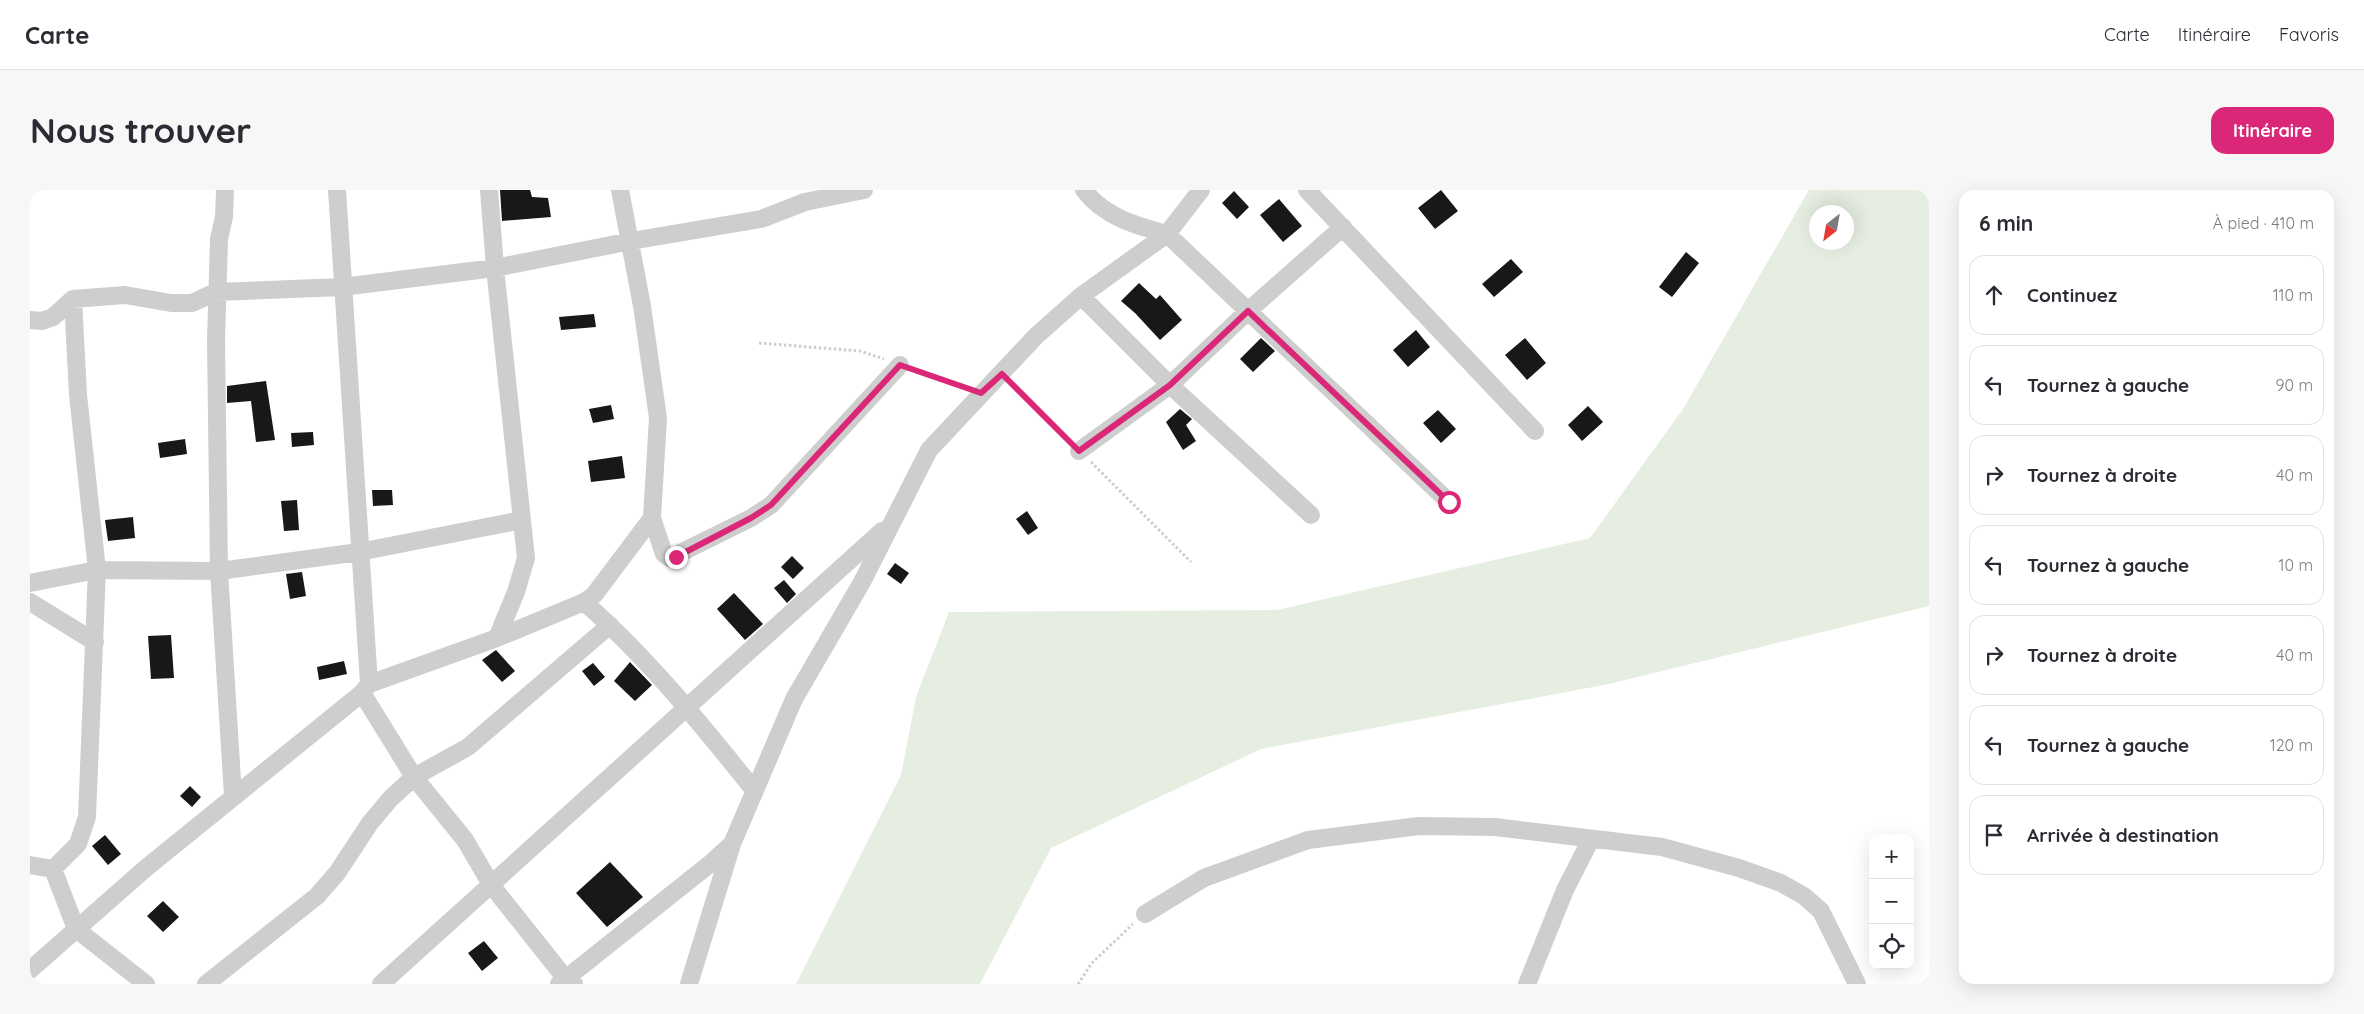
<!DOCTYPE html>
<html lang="fr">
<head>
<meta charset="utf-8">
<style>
	:root { --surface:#fff; --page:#f7f7f7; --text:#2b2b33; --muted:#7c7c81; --line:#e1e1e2; --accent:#db2777 }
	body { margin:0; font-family:Quicksand,sans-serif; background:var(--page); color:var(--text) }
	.controls { position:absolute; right:15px; bottom:15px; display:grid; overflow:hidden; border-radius:10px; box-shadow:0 5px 20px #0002 }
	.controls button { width:45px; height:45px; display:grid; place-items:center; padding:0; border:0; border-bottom:1px solid var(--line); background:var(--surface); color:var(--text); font:25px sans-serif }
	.compass { position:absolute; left:1779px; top:15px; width:45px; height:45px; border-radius:50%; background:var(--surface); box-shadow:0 5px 20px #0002; rotate:211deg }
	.stop { position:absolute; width:15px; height:15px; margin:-11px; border:4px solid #db2777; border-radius:50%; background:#fff }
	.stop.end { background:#db2777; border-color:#fff; box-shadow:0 1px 5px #0008 }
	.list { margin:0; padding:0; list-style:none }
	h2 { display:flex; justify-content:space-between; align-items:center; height:65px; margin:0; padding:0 20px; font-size:21px }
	h2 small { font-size:16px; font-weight:400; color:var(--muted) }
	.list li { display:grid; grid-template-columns:32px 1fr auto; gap:15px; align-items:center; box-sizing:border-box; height:80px; margin:0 10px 10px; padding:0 10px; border:1px solid var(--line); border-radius:15px }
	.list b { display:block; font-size:19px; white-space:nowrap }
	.list em { font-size:16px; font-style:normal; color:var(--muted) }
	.icon { flex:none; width:28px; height:28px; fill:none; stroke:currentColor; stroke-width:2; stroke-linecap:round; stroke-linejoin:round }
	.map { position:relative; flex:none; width:1899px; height:794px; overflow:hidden; border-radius:15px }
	header { display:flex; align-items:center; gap:30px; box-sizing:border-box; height:70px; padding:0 25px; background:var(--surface); border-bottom:1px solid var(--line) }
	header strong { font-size:24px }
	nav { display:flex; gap:28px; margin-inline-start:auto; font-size:18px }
	.intro { display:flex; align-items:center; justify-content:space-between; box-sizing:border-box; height:120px; padding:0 30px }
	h1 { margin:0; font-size:35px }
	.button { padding:12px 22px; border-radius:15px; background:var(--accent); color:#fff; font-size:18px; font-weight:700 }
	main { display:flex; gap:30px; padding:0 30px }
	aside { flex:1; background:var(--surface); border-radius:15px; box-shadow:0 5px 20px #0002 }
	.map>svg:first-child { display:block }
	.green { fill:#e5eee0; fill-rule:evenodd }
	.building { fill:#181818 }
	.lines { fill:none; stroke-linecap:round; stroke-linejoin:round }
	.path { stroke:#cecece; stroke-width:3; stroke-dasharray:2.5 2.5; stroke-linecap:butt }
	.street { stroke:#cecece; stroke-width:18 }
	.route { stroke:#db2777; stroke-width:6 }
</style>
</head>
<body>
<header>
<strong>Carte</strong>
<nav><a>Carte</a><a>Itinéraire</a><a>Favoris</a></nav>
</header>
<div class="intro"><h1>Nous trouver</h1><a class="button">Itinéraire</a></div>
<main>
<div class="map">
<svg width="1899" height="794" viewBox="0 0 1899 794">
	<rect width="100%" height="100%" fill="#fff"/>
	<!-- green -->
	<path class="green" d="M1779,0H1899V416L1579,494L1231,559L1021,658L950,794H766L871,585L886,507L919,422L1247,420L1560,348L1653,219ZM1786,22H1816V52H1786Z"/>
	<!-- building -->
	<path class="building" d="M470,0H500L502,7L518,8L521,27L472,31Z
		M1411,0L1428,21L1405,39L1388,18Z
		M1204,1L1219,17L1207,29L1192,13Z
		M1249,9L1272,36L1253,52L1230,25Z
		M1656,62L1669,73L1642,107L1629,97Z
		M1481,69L1493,82L1464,107L1452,94Z
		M1109,93L1126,109L1130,105L1152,130L1130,150L1105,123L1091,111Z
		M564,124L566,137L531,140L529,127Z
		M1386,140L1400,157L1378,177L1363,160Z
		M1231,148L1245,161L1223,182L1210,169Z
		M1495,148L1516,173L1497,190L1475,165Z
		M236,191L245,250L226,252L221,211L197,213V196Z
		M581,215L584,229L563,233L559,219Z
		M1558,216L1573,232L1552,251L1538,235Z
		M1150,219L1162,229L1156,235L1166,251L1153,260L1136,232Z
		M1408,220L1426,239L1411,253L1393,233Z
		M283,242L284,255L262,257L261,243Z
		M155,249L157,264L130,268L128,253Z
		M592,266L595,288L561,292L558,271Z
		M342,300H362L363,315L343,316Z
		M267,310L269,340L254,341L251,311Z
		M997,321L1008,338L998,345L986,329Z
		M103,327L105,348L78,351L75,330Z
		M762,366L774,378L763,389L751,377Z
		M865,373L879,383L871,394L857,384Z
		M272,382L276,406L260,409L256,384Z
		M754,390L766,404L757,413L744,398Z
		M704,403L733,434L715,450L687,419Z
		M141,445L144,488L121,489L118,446Z
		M466,460L485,481L472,492L452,470Z
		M314,471L317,484L289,490L287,477Z
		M600,472L622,495L605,511L584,491Z
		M563,473L575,487L564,496L552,481Z
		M160,596L171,607L162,617L150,606Z
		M75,645L91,664L78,675L62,656Z
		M580,672L613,707L577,737L546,703Z
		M133,711L149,727L133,742L117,726Z
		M454,751L468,768L452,781L438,763Z"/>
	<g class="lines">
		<!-- path -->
		<path class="path" d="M729,153L830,161L854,169
			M885,180L936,198
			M983,195L1039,250
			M1061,272L1161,372
			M1048,794L1062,773L1103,734"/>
		<!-- street -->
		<path class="street" d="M195,0L194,27L189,49L186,151L189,381L203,606
			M459,0L465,78L496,368L486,402L467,448
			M1054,0C1074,27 1107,36 1137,44L1419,312
			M1277,0L1505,241
			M1051,106L1140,195L1281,325
			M0,130L12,131L23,127L43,109L95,105L141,113H162L186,102L312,97L465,78L601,51L731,29L775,12L834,0
			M1049,261L1140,195L1218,121L1313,37
			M622,328L634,364L640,368L721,328L741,315L870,175
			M0,393L67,380L189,381L329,362L492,330
			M0,412L65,452
			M554,412C618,468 671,534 724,600
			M339,494L467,448L554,412L564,405L622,328L628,228L612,116L590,0
			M0,675L23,679
			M23,679L48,654L57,627L67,380L48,205L43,109
			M23,679L46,739L116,794
			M1115,724L1174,688L1278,650L1389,636L1465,637L1632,657L1709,678L1751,693L1774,706L1791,721L1827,794
			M0,780L116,678L332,503L339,494L307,0
			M176,794L287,706L307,683L340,633L361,608L384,587L332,503
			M351,794L852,341
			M529,794L681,673L702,654L764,509L832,392L899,260L1006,146L1051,106L1137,44L1171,0
			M544,794L536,789L462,696L435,650L384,587L438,557L580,435
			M659,794L702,654
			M1497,794L1535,700L1561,649"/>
	</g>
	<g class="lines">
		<!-- route -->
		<path class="route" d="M646,367L721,328L741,315L870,175L951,203L972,184L1049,261L1140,195L1218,121L1419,312"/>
	</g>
</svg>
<div class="controls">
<button>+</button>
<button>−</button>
<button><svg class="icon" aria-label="locate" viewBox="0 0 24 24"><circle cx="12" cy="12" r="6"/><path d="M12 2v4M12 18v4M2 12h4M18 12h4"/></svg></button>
</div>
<svg class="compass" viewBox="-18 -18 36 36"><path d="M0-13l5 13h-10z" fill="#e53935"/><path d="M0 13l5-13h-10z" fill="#7c7c81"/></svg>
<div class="stop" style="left:1419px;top:312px"></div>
<div class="stop end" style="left:646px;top:367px"></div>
</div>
<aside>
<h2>6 min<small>À pied · 410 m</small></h2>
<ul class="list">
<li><svg class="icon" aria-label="ahead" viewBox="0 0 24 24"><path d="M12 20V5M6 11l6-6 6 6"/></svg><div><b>Continuez</b></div><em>110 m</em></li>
<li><svg class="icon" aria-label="left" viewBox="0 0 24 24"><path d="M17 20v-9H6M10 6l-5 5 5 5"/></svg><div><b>Tournez à gauche</b></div><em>90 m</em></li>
<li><svg class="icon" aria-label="right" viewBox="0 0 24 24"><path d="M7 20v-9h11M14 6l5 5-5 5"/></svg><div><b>Tournez à droite</b></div><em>40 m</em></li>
<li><svg class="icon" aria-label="left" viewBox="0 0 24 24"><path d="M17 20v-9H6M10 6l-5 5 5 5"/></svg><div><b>Tournez à gauche</b></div><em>10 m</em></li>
<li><svg class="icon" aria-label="right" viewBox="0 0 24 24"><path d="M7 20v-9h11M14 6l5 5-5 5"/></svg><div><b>Tournez à droite</b></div><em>40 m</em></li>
<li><svg class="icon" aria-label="left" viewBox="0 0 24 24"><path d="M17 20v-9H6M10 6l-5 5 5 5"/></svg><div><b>Tournez à gauche</b></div><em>120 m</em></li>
<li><svg class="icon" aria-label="arrive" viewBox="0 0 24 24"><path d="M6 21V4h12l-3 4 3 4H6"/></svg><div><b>Arrivée à destination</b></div></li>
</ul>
</aside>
</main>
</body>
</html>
